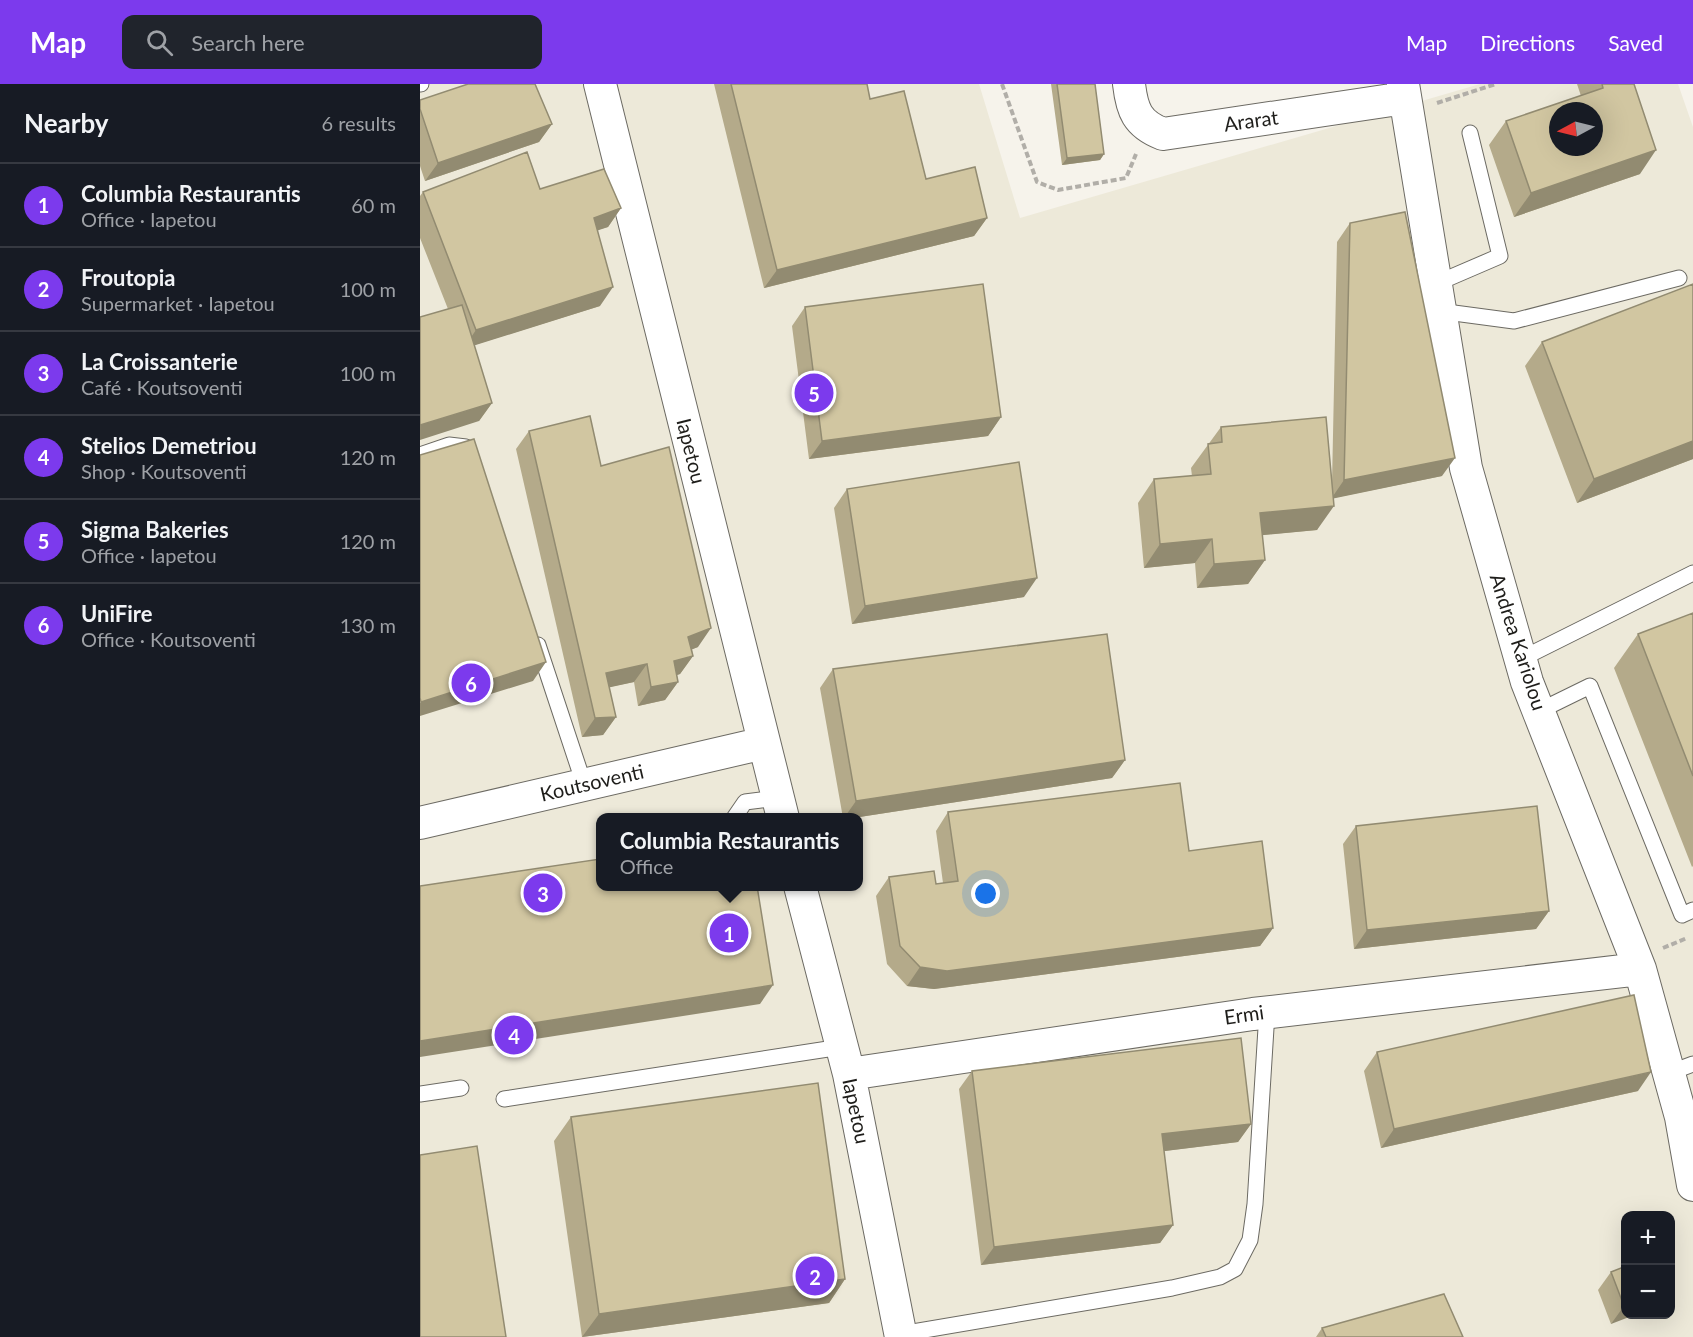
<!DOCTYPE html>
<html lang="en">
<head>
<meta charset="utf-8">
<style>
	:root { --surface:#171b24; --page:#20242c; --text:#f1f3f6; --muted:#9ea1a6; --line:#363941; --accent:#7c3aed }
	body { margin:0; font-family:Lato,sans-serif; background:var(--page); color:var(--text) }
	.controls { position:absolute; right:18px; bottom:18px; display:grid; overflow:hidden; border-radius:12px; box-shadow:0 6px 24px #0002 }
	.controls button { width:54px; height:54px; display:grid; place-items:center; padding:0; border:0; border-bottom:2px solid var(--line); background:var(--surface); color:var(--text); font:30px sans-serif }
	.compass { position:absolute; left:1129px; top:18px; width:54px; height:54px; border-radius:50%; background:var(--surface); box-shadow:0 6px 24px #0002; rotate:263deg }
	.you { position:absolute; left:566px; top:810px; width:21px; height:21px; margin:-15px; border:4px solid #fff; border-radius:50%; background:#1a73e8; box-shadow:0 0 0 9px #1a73e833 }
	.badge { display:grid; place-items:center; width:39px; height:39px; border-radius:50%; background:var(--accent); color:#fff; font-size:20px; font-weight:700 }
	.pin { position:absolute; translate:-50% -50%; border:3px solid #fff; box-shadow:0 2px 6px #0006 }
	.popup { position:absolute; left:176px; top:729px; width:267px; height:78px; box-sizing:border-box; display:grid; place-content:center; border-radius:12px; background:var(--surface); filter:drop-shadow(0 2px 4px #0005); font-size:20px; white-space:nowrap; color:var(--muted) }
	.popup b { font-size:22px; color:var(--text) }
	.popup::after { content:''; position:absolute; left:50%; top:100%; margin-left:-12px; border:12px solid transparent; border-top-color:var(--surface) }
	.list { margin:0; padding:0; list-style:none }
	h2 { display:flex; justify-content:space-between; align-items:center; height:78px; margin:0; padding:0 24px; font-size:26px }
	h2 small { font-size:20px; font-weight:400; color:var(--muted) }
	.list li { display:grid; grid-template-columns:39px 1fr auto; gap:18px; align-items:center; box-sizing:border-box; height:84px; padding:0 24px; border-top:2px solid var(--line) }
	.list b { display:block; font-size:22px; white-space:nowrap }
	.list p { margin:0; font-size:20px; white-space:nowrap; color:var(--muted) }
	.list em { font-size:20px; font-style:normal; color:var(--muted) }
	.icon { flex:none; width:33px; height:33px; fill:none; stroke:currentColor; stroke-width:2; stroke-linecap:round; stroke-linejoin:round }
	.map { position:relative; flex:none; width:1273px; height:1253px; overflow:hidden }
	header { display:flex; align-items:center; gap:36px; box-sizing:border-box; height:84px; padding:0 30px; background:var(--accent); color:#fff }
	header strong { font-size:28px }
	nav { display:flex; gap:33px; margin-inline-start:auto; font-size:21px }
	.search { width:420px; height:54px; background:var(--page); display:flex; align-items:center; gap:15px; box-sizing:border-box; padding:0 21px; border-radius:12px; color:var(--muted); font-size:22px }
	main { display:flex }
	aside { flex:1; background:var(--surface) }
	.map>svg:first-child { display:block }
	.built { fill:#ede9d9; fill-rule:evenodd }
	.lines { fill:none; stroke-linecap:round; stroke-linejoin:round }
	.lane-casing { stroke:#6c6a63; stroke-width:17 }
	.street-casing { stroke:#6c6a63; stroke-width:34 }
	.path { stroke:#b1aea8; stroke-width:4; stroke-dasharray:6 3; stroke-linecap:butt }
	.lane { stroke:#fff; stroke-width:15 }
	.street { stroke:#fff; stroke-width:32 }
	.wall { fill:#b4aa8a }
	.shaded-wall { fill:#928b71 }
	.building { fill:#d1c6a1; stroke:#928b71; stroke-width:1.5; fill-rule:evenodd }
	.labels { text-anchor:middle; stroke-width:5; stroke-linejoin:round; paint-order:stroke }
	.street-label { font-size:20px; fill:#1e1d1a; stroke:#fff }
</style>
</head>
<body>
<header>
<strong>Map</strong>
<div class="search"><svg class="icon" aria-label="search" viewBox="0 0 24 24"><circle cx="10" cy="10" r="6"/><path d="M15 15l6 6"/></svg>Search here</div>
<nav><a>Map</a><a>Directions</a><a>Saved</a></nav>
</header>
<main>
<aside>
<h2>Nearby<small>6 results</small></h2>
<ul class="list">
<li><span class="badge">1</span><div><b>Columbia Restaurantis</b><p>Office · Iapetou</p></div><em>60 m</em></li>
<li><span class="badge">2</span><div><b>Froutopia</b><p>Supermarket · Iapetou</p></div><em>100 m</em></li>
<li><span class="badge">3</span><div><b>La Croissanterie</b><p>Café · Koutsoventi</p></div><em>100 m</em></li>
<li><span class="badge">4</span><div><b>Stelios Demetriou</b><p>Shop · Koutsoventi</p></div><em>120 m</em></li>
<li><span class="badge">5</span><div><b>Sigma Bakeries</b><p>Office · Iapetou</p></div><em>120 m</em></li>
<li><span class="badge">6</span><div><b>UniFire</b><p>Office · Koutsoventi</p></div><em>130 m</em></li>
</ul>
</aside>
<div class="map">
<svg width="1273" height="1253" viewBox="0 0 1273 1253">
	<rect width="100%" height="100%" fill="#f6f3eb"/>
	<!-- built -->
	<path class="built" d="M0,0H559L600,134L1060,0H1258L1273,43V1253H0ZM1138,27H1174V63H1138ZM180,734H438V802H180ZM1206,1132H1250V1230H1206Z"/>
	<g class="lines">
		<defs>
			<path id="lane" d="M0,0H1
				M1015,200L1080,172L1050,49
				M1019,227L1094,237L1259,194
				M0,371L29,361L46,363L48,366
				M118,561L164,700
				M1101,575L1273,489
				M1119,627L1170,602L1262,831L1273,826
				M314,734L325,718L357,714
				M1249,989L1273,980
				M0,1010L41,1004
				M84,1015L421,963
				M481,1250L752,1204L800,1193L815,1185L830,1156L835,1120L847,928"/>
			<path id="street" d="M180,0L363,734
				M709,0C712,26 717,40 743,50L985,14
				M983,0L1046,384L1107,598L1220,885L1261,1033L1273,1101
				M0,739L344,659
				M380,802L429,990L481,1253
				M429,990L833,930L1220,885"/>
		</defs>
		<!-- lane casing -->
		<use href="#lane" class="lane-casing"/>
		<!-- street casing -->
		<use href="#street" class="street-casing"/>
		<!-- path -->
		<path class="path" d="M582,0L617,98L638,106L706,94L716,70
			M1017,19L1076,0
			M1243,864L1267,854"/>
		<!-- lane -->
		<use href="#lane" class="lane"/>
		<!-- street -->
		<use href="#street" class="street"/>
	</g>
	<!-- wall -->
	<path class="wall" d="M294,0H447L450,15L506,95L567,134L554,152L344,204Z
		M631,0H675L684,70L680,76L642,81Z
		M1157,0H1214L1220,90L1094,133L1069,61L1086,37L1161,12Z
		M0,16L132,40L119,58L5,97L0,82Z
		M120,105L201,124L188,143L177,146L180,222L54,261L72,319L59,337L28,225L0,154V112L3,108Z
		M930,139L1022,392L913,414L897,446L842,451L845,476L828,500L777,504L775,479L724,484L718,419L734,395L772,392L771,384L801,343L912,399L917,158Z
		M1273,200V375L1157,419L1105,282L1122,258Z
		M385,223L581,333L568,352L389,375L372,242Z
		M109,347L278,563L272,565L273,572L260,590L257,591L258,598L245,616L218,622L214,598L189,603L196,633L183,651L162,653L96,365Z
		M427,405L604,513L432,540L414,424Z
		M1273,529V782L1272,783L1194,584L1218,550Z
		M413,585L705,676L692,694L433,734H423L400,604Z
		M528,728L769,767L853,844L840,862L514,905L487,902L467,880L456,812L469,793L516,800L523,799L516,747Z
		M936,742L1129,827L1116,845L934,865L923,760Z
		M957,968L1218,1007L961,1064L944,987Z
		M552,987L831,1040L818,1058L744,1067L753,1141L740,1159L561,1181L539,1005Z
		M151,1033L425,1195L409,1219L162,1253L134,1057Z
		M1206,1182V1230L1191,1240L1178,1206L1191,1188Z
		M902,1244L1043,1253H896Z"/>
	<!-- shaded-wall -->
	<path class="shaded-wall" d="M132,40L119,58L5,97L18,79Z
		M1236,66L1220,90L1094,133L1111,109Z
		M684,70L680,76L642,81L647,74Z
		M201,124L188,143L161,152L174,134Z
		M567,134L554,152L344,204L357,186Z
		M193,203L180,222L43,265L56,246Z
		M72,319L59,337L0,356V341Z
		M581,333L568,352L389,375L402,357Z
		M1273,357V375L1157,419L1174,395Z
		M1035,374L1022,392L911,415L924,396Z
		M914,422L897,446L823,453L840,429Z
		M792,455L775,479L724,484L740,460Z
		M845,476L828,500L777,504L794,480Z
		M617,494L604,513L432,540L445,522Z
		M291,544L278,563L256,572L268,553Z
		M273,572L260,590L241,596L254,577Z
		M126,578L113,597L0,632V619L1,618Z
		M227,580L214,598L173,607L186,589Z
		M258,598L245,616L218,622L231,603Z
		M196,633L183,651L162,653L175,634Z
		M705,676L692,694L433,734H424L436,717Z
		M1129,827L1116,845L934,865L947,846Z
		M853,844L840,862L514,905L487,902L500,883Z
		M353,901L340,920L0,973V957Z
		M1231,988L1218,1007L961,1064L974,1045Z
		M831,1040L818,1058L729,1069L742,1050Z
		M753,1141L740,1159L561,1181L574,1163Z
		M425,1195L409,1219L162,1253L179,1230Z
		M1206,1221V1230H1217L1191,1240L1204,1222Z"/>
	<!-- building -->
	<path class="building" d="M48,0H115L132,40L18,79L0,25V16Z
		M311,0H447L450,15L484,7L506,95L555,83L567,134L357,186Z
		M637,0H675L684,70L647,74Z
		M1182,0H1214L1236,66L1111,109L1086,37L1183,4ZM1138,27H1174V63H1138Z
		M107,68L120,105L184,85L201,124L174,134L193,203L56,246L3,108Z
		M985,128L1035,374L924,396L930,139Z
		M563,200L581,333L402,357L385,223Z
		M1273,200V357L1174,395L1122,258Z
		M42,221L72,319L0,341V233Z
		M170,332L181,382L249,363L291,544L268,553L273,572L254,577L258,598L231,603L227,580L186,589L196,633L175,634L109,347Z
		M906,333L914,422L840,429L845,476L794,480L792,455L740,460L734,395L791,390L788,360L802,358L801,343Z
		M54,355L126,578L1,618L0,614V371Z
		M599,378L617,494L445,522L427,405Z
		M1273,529V692L1218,550Z
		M687,550L705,676L436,717L413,585Z
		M760,699L769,767L842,757L853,844L527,887L500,883L480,862L469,793L514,787L516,800L538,797L528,728Z
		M1117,722L1129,827L947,846L936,742Z
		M180,775V802H337L353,901L0,957V802Z
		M1214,911L1231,988L974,1045L957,968Z
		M821,954L831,1040L742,1050L753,1141L574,1163L552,987Z
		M398,999L425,1195L179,1230L151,1033Z
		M57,1062L86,1253H0V1071Z
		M1206,1182V1221L1204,1222L1191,1188Z
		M1024,1210L1043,1253H906L902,1244Z"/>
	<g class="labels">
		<!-- street labels -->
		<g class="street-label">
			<text transform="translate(831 37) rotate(-8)" y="7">Ararat</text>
			<text transform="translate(271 367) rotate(76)" y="7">Iapetou</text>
			<text transform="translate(1098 558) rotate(72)" y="7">Andrea Kariolou</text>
			<text transform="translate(172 699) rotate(-13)" y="7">Koutsoventi</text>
			<text transform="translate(824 931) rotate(-8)" y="7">Ermi</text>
			<text transform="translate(436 1027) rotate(78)" y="7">Iapetou</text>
		</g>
	</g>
</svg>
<div class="controls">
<button>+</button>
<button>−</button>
</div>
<svg class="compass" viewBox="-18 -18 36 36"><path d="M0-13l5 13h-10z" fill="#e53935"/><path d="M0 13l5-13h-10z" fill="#9ea1a6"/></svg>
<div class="you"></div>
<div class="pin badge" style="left:309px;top:849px">1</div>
<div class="popup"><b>Columbia Restaurantis</b>Office</div>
<div class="pin badge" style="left:395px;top:1192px">2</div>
<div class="pin badge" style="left:123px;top:809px">3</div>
<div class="pin badge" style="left:94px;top:951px">4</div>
<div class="pin badge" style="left:394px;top:309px">5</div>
<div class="pin badge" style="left:51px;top:599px">6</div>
</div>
</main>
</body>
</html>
